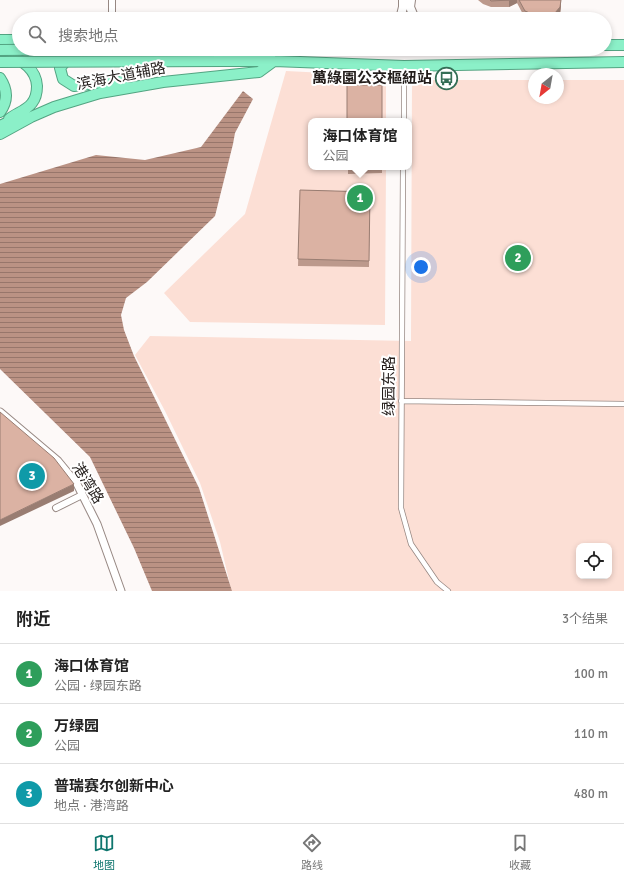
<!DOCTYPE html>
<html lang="zh">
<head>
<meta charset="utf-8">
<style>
	:root { --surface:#fff; --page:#f6f6f6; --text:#222; --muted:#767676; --line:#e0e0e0; --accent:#0f766e }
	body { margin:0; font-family:Signika,"Noto Sans SC",sans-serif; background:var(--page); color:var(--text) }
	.controls { position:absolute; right:12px; bottom:12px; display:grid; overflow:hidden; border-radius:8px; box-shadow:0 2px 6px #0003 }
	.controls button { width:36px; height:36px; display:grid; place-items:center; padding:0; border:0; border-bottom:1px solid var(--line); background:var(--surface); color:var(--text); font:20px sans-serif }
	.compass { position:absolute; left:528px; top:68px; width:36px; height:36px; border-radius:50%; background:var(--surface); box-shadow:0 2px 6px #0003; rotate:211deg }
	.you { position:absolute; left:421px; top:267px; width:14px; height:14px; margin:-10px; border:3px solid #fff; border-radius:50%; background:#1a73e8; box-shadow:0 0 0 6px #1a73e833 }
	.badge { display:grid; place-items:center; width:26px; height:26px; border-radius:50%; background:var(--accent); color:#fff; font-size:13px; font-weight:700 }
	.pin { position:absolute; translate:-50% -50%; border:2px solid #fff; box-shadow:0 1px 4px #0006 }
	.popup { position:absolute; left:308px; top:118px; width:104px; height:52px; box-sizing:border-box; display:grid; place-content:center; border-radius:8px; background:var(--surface); filter:drop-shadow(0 1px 3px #0005); font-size:13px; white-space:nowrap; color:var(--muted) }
	.popup b { font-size:15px; color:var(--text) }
	.popup::after { content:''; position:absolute; left:50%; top:100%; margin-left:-8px; border:8px solid transparent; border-top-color:var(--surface) }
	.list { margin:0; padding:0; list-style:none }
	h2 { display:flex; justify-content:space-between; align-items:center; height:52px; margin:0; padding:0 16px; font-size:17px }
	h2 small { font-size:13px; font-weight:400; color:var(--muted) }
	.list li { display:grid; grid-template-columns:26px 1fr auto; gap:12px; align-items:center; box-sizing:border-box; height:60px; padding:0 16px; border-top:1px solid var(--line) }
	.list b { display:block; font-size:15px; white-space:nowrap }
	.list p { margin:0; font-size:13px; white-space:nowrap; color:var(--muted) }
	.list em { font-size:13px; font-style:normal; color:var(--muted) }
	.icon { flex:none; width:22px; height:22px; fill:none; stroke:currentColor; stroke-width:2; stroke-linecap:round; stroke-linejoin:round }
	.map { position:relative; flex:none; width:624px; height:591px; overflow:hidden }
	.search { position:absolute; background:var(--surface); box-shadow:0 2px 6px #0003; left:12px; right:12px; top:12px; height:44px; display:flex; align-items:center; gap:10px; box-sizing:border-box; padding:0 14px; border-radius:22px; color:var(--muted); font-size:15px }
	.sheet { height:232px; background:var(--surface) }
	nav { display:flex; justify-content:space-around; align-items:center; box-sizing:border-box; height:56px; border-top:1px solid var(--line); background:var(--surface); font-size:11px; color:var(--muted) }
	nav a { display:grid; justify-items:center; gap:2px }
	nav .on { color:var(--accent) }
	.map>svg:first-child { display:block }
	.park { fill:#fcdfd5; fill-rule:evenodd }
	.water { fill:url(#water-rules) }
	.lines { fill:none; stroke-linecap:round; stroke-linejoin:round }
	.pedestrian-casing { stroke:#978883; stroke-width:6 }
	.minor-casing { stroke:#978883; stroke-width:8 }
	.tertiary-casing { stroke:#978883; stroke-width:9 }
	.secondary-casing { stroke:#978883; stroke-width:10 }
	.trunk-casing { stroke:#53a482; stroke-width:12 }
	.pedestrian { stroke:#fff; stroke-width:4.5 }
	.minor { stroke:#fff; stroke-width:6 }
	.tertiary { stroke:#fff; stroke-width:7 }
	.secondary { stroke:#fff; stroke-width:8 }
	.trunk { stroke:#8bf0c8; stroke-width:10 }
	.trunk-bridge-casing { stroke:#53a482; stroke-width:12; stroke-linecap:butt }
	.trunk-bridge { stroke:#8bf0c8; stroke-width:10 }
	.wall { fill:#bc998c }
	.shaded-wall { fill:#997d72 }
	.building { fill:#dbb2a3; stroke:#997d72 }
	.labels { text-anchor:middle; stroke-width:4; stroke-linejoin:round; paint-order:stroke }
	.street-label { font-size:15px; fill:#221c1a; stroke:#fff }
	.poi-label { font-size:15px; font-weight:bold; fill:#221c1a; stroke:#fff; text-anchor:end }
</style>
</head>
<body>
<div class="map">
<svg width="624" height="591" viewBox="0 0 624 591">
	<defs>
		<pattern id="water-rules" width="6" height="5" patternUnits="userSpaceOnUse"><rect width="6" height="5" fill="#ba9284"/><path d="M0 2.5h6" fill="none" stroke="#97766b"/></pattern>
	</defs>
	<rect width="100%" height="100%" fill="#fdf9f8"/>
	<!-- park -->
	<path class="park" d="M286,71L386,76V121H382L347,92V121H311V167H348V173H382V167H386L385,325L190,322L164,293L245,214Z
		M412,80H534V98H558V80H624V591H232L231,589L220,542L200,483L165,411L135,355L150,336L411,341ZM579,546H609V576H579Z"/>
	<!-- water -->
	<path class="water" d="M243,91L253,99L235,133L233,144L215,216L147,282L126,298L121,315L124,330L134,356L199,488L232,591H152L134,548L90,457L0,369V184L96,155L145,160L201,147Z"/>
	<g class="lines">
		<defs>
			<path id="pedestrian" d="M404,121V66
				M403,167L401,508L411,544L437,582L448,591
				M401,401L624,404"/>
			<path id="minor" d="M112,19V0
				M56,508L82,495"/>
			<path id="tertiary" d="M0,412L58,461L77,484L97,524L121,591"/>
			<path id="secondary" d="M411,0L410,7L415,19
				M400,19L403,7V0"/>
			<path id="trunk" d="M0,40H19
				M605,45H624
				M76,49L60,68L63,79L74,86L112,81L123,82
				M110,49H170
				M218,49H279
				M2,50C17,59 36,66 37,86C37,92 36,98 32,103C26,111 16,113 9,119
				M222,61H274L404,66L624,62
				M0,78C8,90 8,101 0,112
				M0,126L17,118
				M0,134L31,117L54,107L100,93L163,82L259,72L274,61"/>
		</defs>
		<!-- pedestrian casing -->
		<use href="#pedestrian" class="pedestrian-casing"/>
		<!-- minor casing -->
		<use href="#minor" class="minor-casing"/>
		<!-- tertiary casing -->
		<use href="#tertiary" class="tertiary-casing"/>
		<!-- secondary casing -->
		<use href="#secondary" class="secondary-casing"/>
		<!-- trunk casing -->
		<use href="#trunk" class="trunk-casing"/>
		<!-- pedestrian -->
		<use href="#pedestrian" class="pedestrian"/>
		<!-- minor -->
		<use href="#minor" class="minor"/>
		<!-- tertiary -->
		<use href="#tertiary" class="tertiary"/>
		<!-- secondary -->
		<use href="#secondary" class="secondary"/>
		<!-- trunk -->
		<use href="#trunk" class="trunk"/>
		<defs>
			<path id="trunk-bridge" d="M0,50L111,49
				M0,62L222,61"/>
		</defs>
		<!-- trunk-bridge casing -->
		<use href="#trunk-bridge" class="trunk-bridge-casing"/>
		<!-- trunk-bridge -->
		<use href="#trunk-bridge" class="trunk-bridge"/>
	</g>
	<!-- wall -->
	<path class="wall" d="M478,0H561V6L560,14L556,19H529L525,18L517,3L509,7H491L483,4Z
		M348,167H382V173L348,174Z
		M300,190L370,192L369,267L298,266Z"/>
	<!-- shaded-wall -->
	<path class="shaded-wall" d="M510,0H517V3L509,7V1Z
		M561,0V6L560,14L556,19H547V17Z
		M74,484V491L0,526V520Z"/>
	<!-- building -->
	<path class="building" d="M490,0H510L491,1Z
		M519,0H561L560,7L555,13L547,17H539L525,11Z
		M347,85H382V121H347Z
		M300,190L370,192L369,261L298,259Z
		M0,412L54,458L74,484L0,520Z"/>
	<!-- icons -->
	<defs>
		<symbol id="bus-ring" viewBox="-11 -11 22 22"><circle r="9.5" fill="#fff" stroke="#356e56" stroke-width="1.5"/><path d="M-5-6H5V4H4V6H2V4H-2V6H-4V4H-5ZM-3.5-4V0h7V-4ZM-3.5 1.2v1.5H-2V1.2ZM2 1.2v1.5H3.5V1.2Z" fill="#356e56"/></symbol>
	</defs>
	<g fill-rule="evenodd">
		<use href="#bus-ring" x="434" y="66" width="25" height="25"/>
	</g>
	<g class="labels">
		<!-- street labels -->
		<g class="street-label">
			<text transform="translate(121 76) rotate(-11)" y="5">滨海大道辅路</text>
			<text transform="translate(389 386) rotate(-90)" y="5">绿园东路</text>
			<text transform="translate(88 483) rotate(58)" y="5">港湾路</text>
		</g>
		<!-- poi labels -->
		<g class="poi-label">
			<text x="432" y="83">萬綠園公交樞紐站</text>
		</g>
	</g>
</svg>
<div class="controls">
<button><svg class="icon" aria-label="locate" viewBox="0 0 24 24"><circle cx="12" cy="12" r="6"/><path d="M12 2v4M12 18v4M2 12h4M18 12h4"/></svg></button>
</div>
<svg class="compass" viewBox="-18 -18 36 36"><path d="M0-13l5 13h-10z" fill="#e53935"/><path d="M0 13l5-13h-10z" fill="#767676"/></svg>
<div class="you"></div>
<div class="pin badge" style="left:360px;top:198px;background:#2e9e5b">1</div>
<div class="popup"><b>海口体育馆</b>公园</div>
<div class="pin badge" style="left:518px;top:258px;background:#2e9e5b">2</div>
<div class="pin badge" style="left:32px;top:476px;background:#0f9aa8">3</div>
<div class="search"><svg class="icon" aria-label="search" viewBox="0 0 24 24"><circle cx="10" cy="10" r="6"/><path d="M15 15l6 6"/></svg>搜索地点</div>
</div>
<section class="sheet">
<h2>附近<small>3个结果</small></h2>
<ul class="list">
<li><span class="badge" style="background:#2e9e5b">1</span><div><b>海口体育馆</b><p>公园 · 绿园东路</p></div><em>100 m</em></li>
<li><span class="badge" style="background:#2e9e5b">2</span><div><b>万绿园</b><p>公园</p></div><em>110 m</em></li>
<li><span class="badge" style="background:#0f9aa8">3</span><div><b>普瑞赛尔创新中心</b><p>地点 · 港湾路</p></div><em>480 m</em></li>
</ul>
</section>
<nav>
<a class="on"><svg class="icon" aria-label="map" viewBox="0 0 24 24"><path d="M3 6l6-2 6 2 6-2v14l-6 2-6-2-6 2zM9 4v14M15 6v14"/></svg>地图</a>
<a><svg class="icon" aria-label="directions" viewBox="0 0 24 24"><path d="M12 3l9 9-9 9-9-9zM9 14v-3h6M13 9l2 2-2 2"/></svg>路线</a>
<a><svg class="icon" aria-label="saved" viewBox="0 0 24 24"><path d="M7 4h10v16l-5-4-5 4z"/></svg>收藏</a>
</nav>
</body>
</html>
